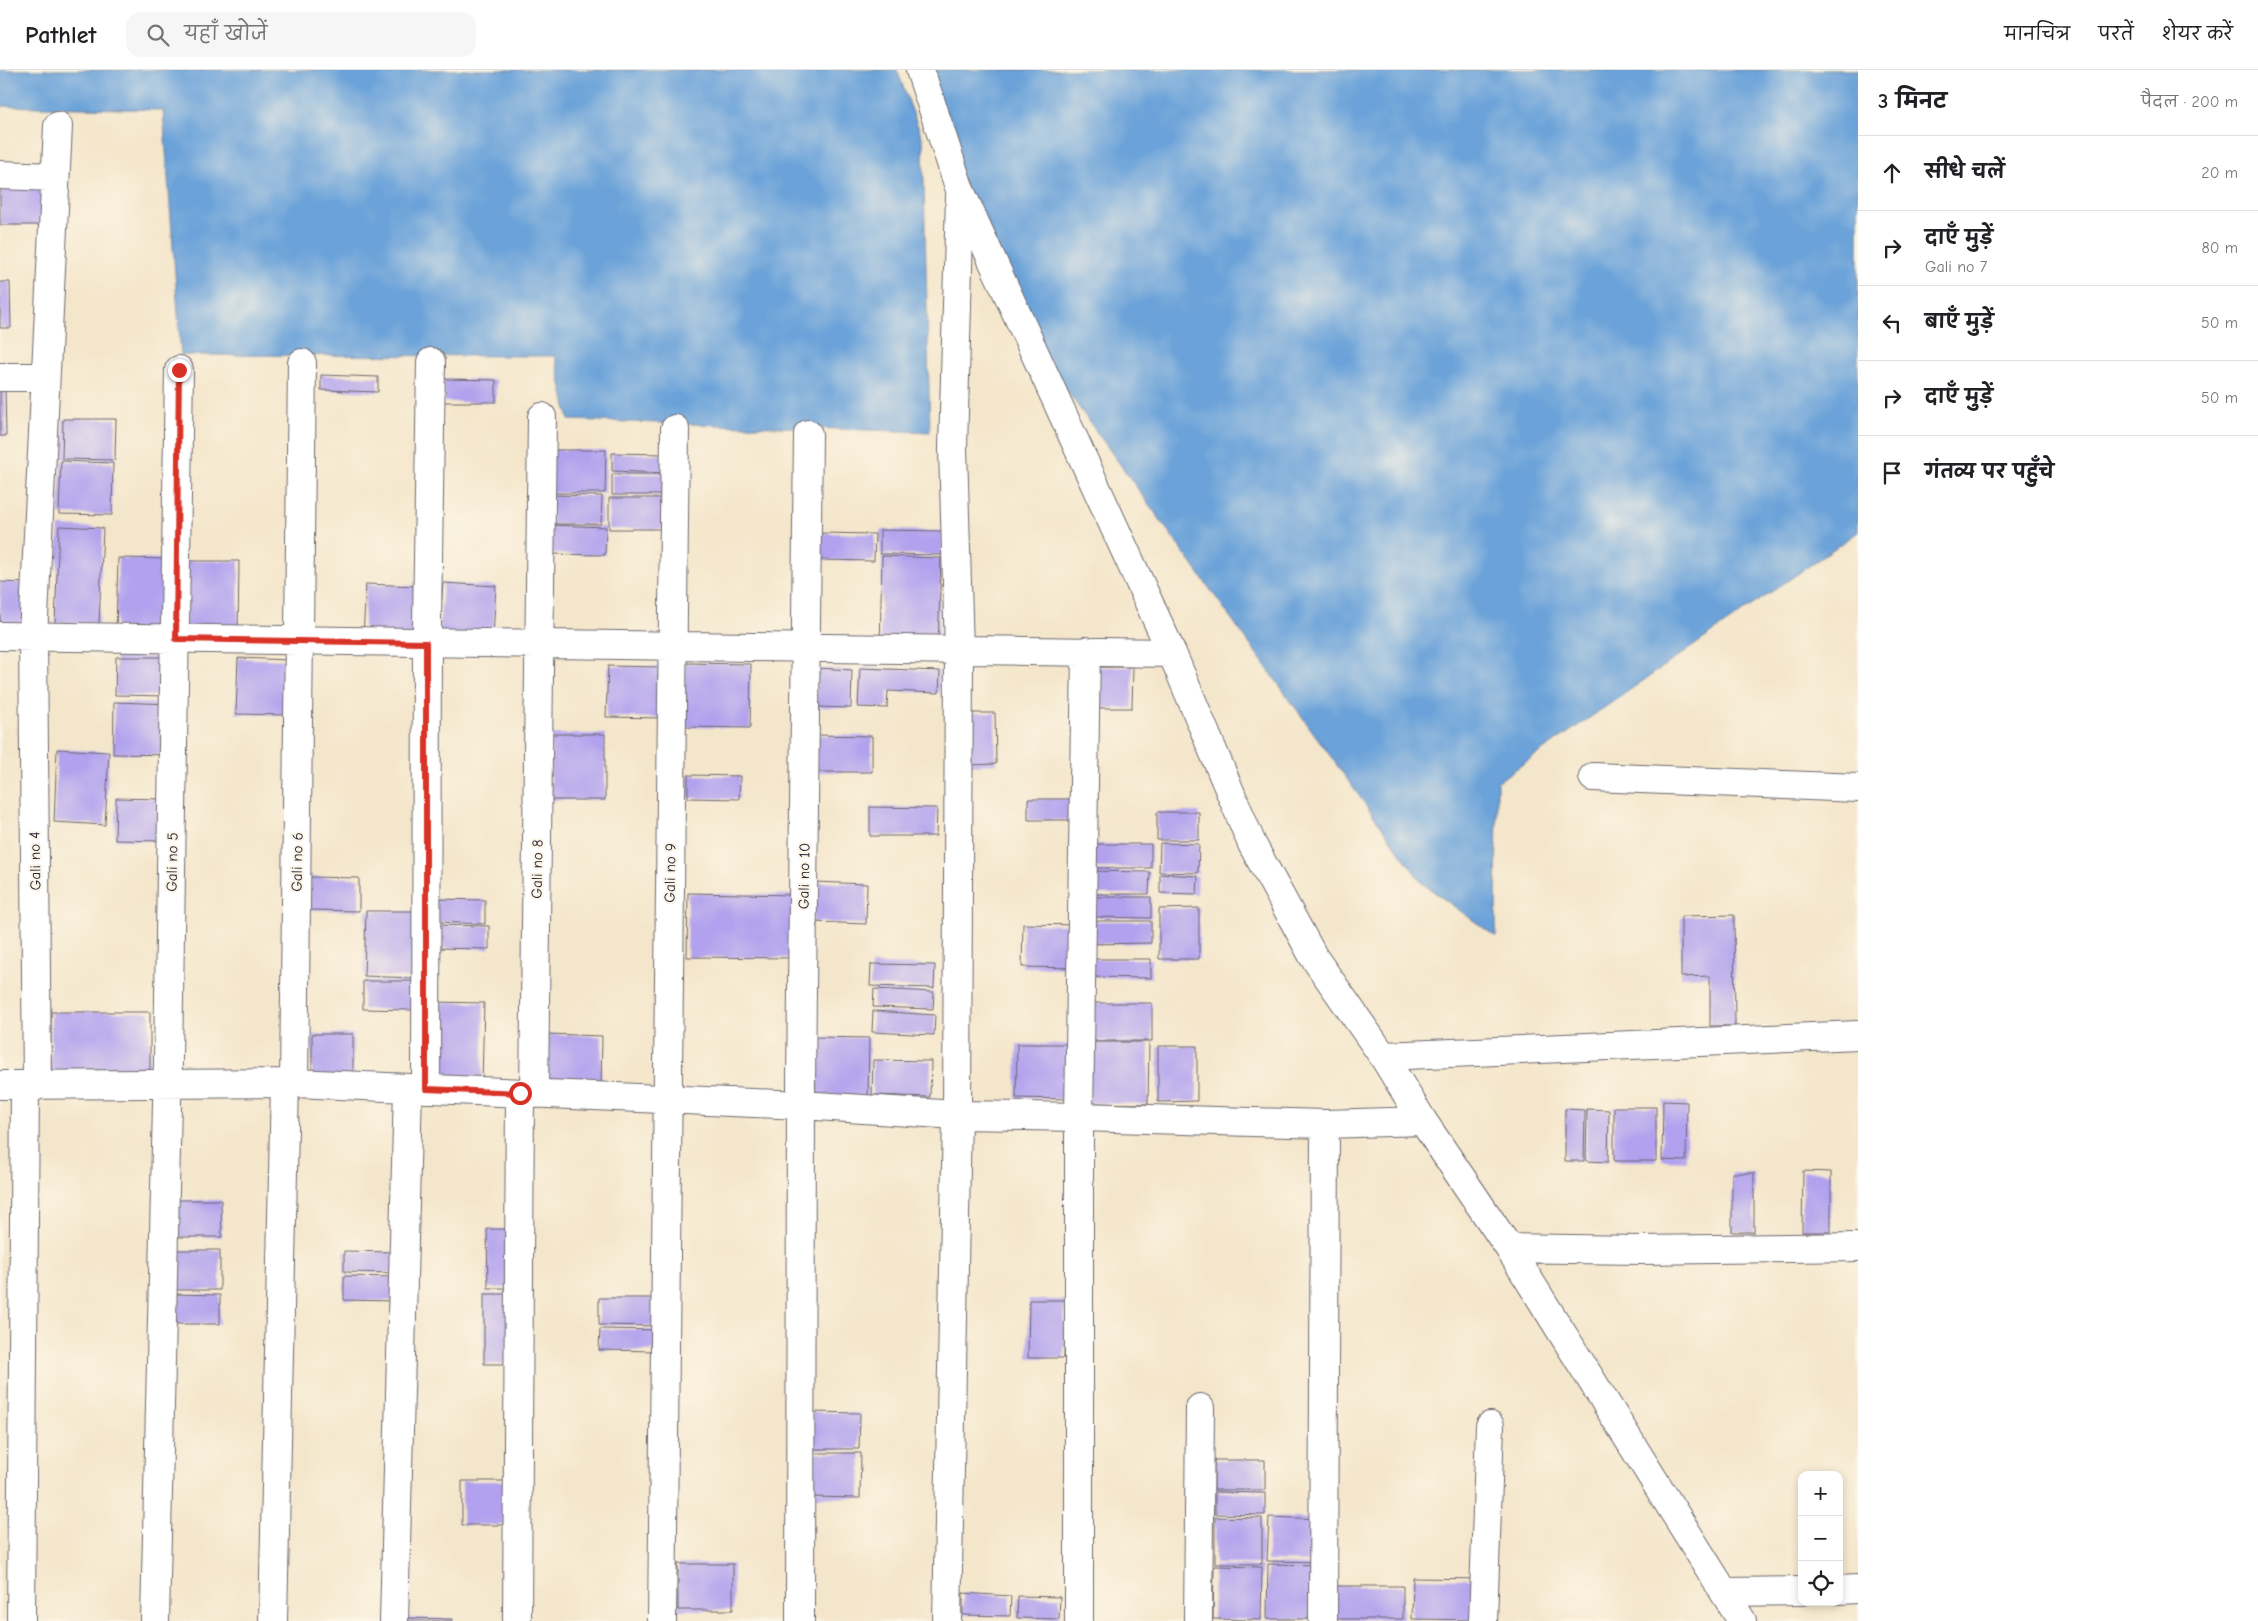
<!DOCTYPE html>
<html lang="hi">
<head>
<meta charset="utf-8">
<style>
	:root { --surface:#fff; --page:#f6f6f6; --text:#202124; --muted:#757577; --line:#e0e0e0 }
	body { margin:0; font-family:"Comic Neue","Playpen Sans Deva",sans-serif; background:var(--page); color:var(--text) }
	.controls { position:absolute; right:15px; bottom:15px; display:grid; overflow:hidden; border-radius:10px; box-shadow:0 2px 8px #0003 }
	.controls button { width:45px; height:45px; display:grid; place-items:center; padding:0; border:0; border-bottom:1px solid var(--line); background:var(--surface); color:var(--text); font:25px sans-serif }
	.stop { position:absolute; width:15px; height:15px; margin:-11px; border:4px solid #d93025; border-radius:50%; background:#fff }
	.stop.end { background:#d93025; border-color:#fff; box-shadow:0 1px 5px #0008 }
	.list { margin:0; padding:0; list-style:none }
	h2 { display:flex; justify-content:space-between; align-items:center; height:65px; margin:0; padding:0 20px; font-size:21px }
	h2 small { font-size:16px; font-weight:400; color:var(--muted) }
	.list li { display:grid; grid-template-columns:32px 1fr auto; gap:15px; align-items:center; box-sizing:border-box; height:75px; padding:0 20px; border-top:1px solid var(--line) }
	.list b { display:block; font-size:19px; white-space:nowrap }
	.list p { margin:0; font-size:16px; white-space:nowrap; color:var(--muted) }
	.list em { font-size:16px; font-style:normal; color:var(--muted) }
	.icon { flex:none; width:28px; height:28px; fill:none; stroke:currentColor; stroke-width:2; stroke-linecap:round; stroke-linejoin:round }
	.map { position:relative; flex:none; width:1858px; height:1551px; overflow:hidden }
	header { display:flex; align-items:center; gap:30px; box-sizing:border-box; height:70px; padding:0 25px; background:var(--surface); border-bottom:1px solid var(--line) }
	header strong { font-size:24px }
	nav { display:flex; gap:28px; margin-inline-start:auto; font-size:18px }
	.search { width:350px; height:45px; background:var(--page); display:flex; align-items:center; gap:12px; box-sizing:border-box; padding:0 18px; border-radius:15px; color:var(--muted); font-size:19px }
	main { display:flex }
	aside { flex:1; background:var(--surface) }
	.map>svg:first-child { display:block }
	.water { fill:#6ba2d9; stroke:#46628a }
	.building { fill:#b1a1ee }
	.lines { fill:none; stroke-linecap:round; stroke-linejoin:round }
	.minor-casing { stroke:#6c676d; stroke-width:30 }
	.minor { stroke:#fff; stroke-width:28 }
	.route { stroke:#d93025; stroke-width:6 }
	.labels { text-anchor:middle; stroke-width:4; stroke-linejoin:round; paint-order:stroke }
	.street-label { font-size:15px; fill:#22223b; stroke:#fcf5e5 }
</style>
</head>
<body>
<header>
<strong>Pathlet</strong>
<div class="search"><svg class="icon" aria-label="search" viewBox="0 0 24 24"><circle cx="10" cy="10" r="6"/><path d="M15 15l6 6"/></svg>यहाँ खोजें</div>
<nav><a>मानचित्र</a><a>परतें</a><a>शेयर करें</a></nav>
</header>
<main>
<div class="map">
<svg width="1858" height="1551" viewBox="0 0 1858 1551">
	<rect width="100%" height="100%" fill="#fcf5e5"/>
	<filter id="ink" filterUnits="userSpaceOnUse"><feTurbulence type="fractalNoise" baseFrequency=".02" numOctaves="2"/><feDisplacementMap in="SourceGraphic" scale="10" xChannelSelector="R" yChannelSelector="G"/><feConvolveMatrix kernelMatrix="1 2 1 2 8 2 1 2 1" color-interpolation-filters="sRGB"/></filter>
	<filter id="wash" filterUnits="userSpaceOnUse"><feTurbulence type="fractalNoise" baseFrequency=".0096" numOctaves="4" result="noise"/><feDisplacementMap in="SourceGraphic" scale="20" xChannelSelector="R" yChannelSelector="G"/><feGaussianBlur stdDeviation="1.12" result="paint"/><feColorMatrix in="noise" values="0 0 0 0 0 0 0 0 0 0 0 0 0 0 0 0 0 1.4 0 .05"/><feComposite in="paint" operator="in"/></filter>
	<g filter="url(#wash)">
		<rect width="100%" height="100%" fill="#f4e6cb"/>
		<!-- water -->
		<path class="water" d="M0,0H897L923,70L930,362L569,350L555,286L181,285L163,40L0,36Z
			M917,0H1858V462L1497,712L1496,867L1422,813L1026,264Z"/>
		<g id="blocks">
			<!-- building -->
			<path class="building" d="M0,112H46V155H0Z
				M0,212H10L11,258H0Z
				M321,305L378,307V322L321,320Z
				M444,309L496,310V332H444Z
				M0,317H5L6,366H0Z
				M63,349H116L115,390L62,389Z
				M552,380H606L605,423H551Z
				M612,383L666,384V403L612,401Z
				M61,391L113,393L112,445L59,444Z
				M612,404H666V425H612Z
				M552,425L602,426L601,454H552Z
				M609,428H668V459H609Z
				M550,455L606,457L605,485L549,484Z
				M59,456L103,458L99,554L55,553Z
				M880,460L943,461L942,485L880,484Z
				M820,463L875,464L874,491L819,490Z
				M882,486L941,488L938,578L880,577Z
				M118,488L172,489L170,564L116,563Z
				M186,491H239L238,564H185Z
				M0,512L27,513L24,564L0,562Z
				M443,513L496,516L493,567L439,564Z
				M366,514L416,516L414,568L363,566Z
				M116,587H168L167,626L115,625Z
				M238,588L289,590L287,645L236,644Z
				M685,593L751,594L750,658L684,657Z
				M608,596L663,597L662,648L606,647Z
				M1090,597H1133L1132,638H1089Z
				M817,598L852,600L851,638L816,637Z
				M860,598L940,601L939,623L888,621L887,638L858,637Z
				M114,632L171,634L170,685L113,684Z
				M968,643H995L996,694L969,695Z
				M551,664H605V730H551Z
				M816,665L872,666V702H816Z
				M57,679L109,682L105,755L54,752Z
				M688,705L740,706L739,729L688,728Z
				M116,728L162,729V771L115,770Z
				M1028,729H1076V750H1028Z
				M870,737L937,738L936,766H870Z
				M1157,742H1199V770H1157Z
				M1160,773L1199,774L1198,803L1159,802Z
				M1088,774H1151V798H1088Z
				M1087,801L1150,802L1149,824H1087Z
				M1160,804L1198,806L1197,824L1160,823Z
				M310,807L359,808V841L310,840Z
				M814,812L867,814L866,854L813,852Z
				M688,823L795,825L794,888L687,887Z
				M1089,827H1151V848L1088,847Z
				M436,829L485,830V854L436,852Z
				M1199,838V889H1159V839Z
				M366,841H415L414,908L364,906Z
				M1734,845L1735,956H1710V906L1681,907V846Z
				M1087,851H1151V873L1087,874Z
				M1023,854L1078,855L1077,898L1022,897Z
				M435,855L489,856V879L435,878Z
				M1092,889H1151V908L1092,907Z
				M871,894L935,895L934,918L870,916Z
				M363,911H413V940L363,939Z
				M874,919L934,922L933,939L873,937Z
				M434,932L484,933L482,1014L431,1012Z
				M1083,933H1152V971H1083Z
				M873,941L935,945L934,965L872,962Z
				M51,942H150V1003H51Z
				M312,964H353V1013H312Z
				M549,964L602,966L601,1017L547,1016Z
				M813,967L869,968L868,1027L811,1025Z
				M1089,972H1149L1148,1034L1089,1033Z
				M1017,974H1071V1029L1016,1028Z
				M1158,976H1197V1031L1158,1032Z
				M873,990L931,991L930,1027L872,1025Z
				M1663,1031L1687,1032L1686,1091L1662,1090Z
				M1614,1037H1656V1091H1614Z
				M1565,1039L1585,1040L1584,1091H1565Z
				M1587,1039L1609,1040L1608,1092L1586,1091Z
				M1803,1101L1831,1102V1162H1802Z
				M1732,1103H1754V1162H1732Z
				M170,1130H221L222,1167H171Z
				M487,1159H514L515,1218H488Z
				M169,1180H220V1220H169Z
				M344,1181L395,1182V1203L344,1202Z
				M344,1206L396,1207V1231L344,1230Z
				M170,1224L220,1225V1254H170Z
				M484,1224H511V1294H484Z
				M599,1228H662L661,1256L599,1255Z
				M1029,1230H1065L1064,1288H1028Z
				M600,1259L658,1260V1281L599,1280Z
				M812,1342L860,1343L859,1379H811Z
				M812,1383H861L860,1428L811,1427Z
				M1214,1390H1265V1420H1214Z
				M462,1411H512V1455H462Z
				M1215,1422L1265,1423V1445L1215,1444Z
				M1215,1447L1262,1448V1494H1215Z
				M1269,1447L1320,1449L1319,1492L1267,1491Z
				M678,1494H733V1540H678Z
				M1268,1494L1321,1495V1549H1267Z
				M1214,1496L1262,1497L1261,1550L1213,1549Z
				M1413,1508L1483,1509L1482,1550L1412,1549Z
				M1334,1516H1403V1549H1334Z
				M963,1523L1011,1526L1010,1546L963,1545Z
				M1018,1526L1060,1527L1059,1549L1017,1548Z
				M401,1548L452,1549V1551H401Z"/>
		</g>
	</g>
	<g filter="url(#ink)">
		<use href="#blocks" fill-opacity="0" stroke="#6c676d" stroke-width="1"/>
		<g class="lines">
			<defs>
				<path id="minor" d="M920,0L960,120L1172,583L1252,774L1313,886L1383,986L1423,1051L1509,1178L1742,1551
					M0,105L55,107
					M0,307H45
					M0,566L1172,583
					M1593,707L1858,718
					M1383,986L1858,965
					M294,1013L302,293
					M0,1015L294,1013L801,1035L957,1045L1079,1047L1325,1054L1423,1051
					M37,1016L33,567L58,56
					M426,1019L427,554L431,292
					M534,1024L542,347
					M1509,1178L1641,1180L1858,1177
					M1839,1520L1858,1519
					M1724,1522L1802,1521
					M21,1551L25,1016
					M155,1551L168,990L179,300
					M273,1551L285,1013
					M394,1551L408,1018
					M517,1551L520,1023
					M662,1551L675,359
					M800,1551L801,1014L808,364
					M947,1551L957,1045L959,580L953,379L960,126
					M1079,1551V1047L1086,581
					M1198,1551L1200,1338
					M1323,1551L1325,1054
					M1483,1551L1490,1356"/>
			</defs>
			<!-- minor casing -->
			<use href="#minor" class="minor-casing"/>
			<!-- minor -->
			<use href="#minor" class="minor"/>
		</g>
	</g>
	<g class="lines" filter="url(#ink)">
		<!-- route -->
		<path class="route" d="M179,300L176,569L426,573V1019L520,1023"/>
	</g>
	<g class="labels">
		<!-- street labels -->
		<g class="street-label">
			<text transform="translate(35 791) rotate(-91)" y="5">Gali no 4</text>
			<text transform="translate(172 792) rotate(-89)" y="5">Gali no 5</text>
			<text transform="translate(297 792) rotate(-89)" y="5">Gali no 6</text>
			<text transform="translate(537 799) rotate(-89)" y="5">Gali no 8</text>
			<text transform="translate(670 803) rotate(-89)" y="5">Gali no 9</text>
			<text transform="translate(804 806) rotate(-89)" y="5">Gali no 10</text>
		</g>
	</g>
</svg>
<div class="controls">
<button>+</button>
<button>−</button>
<button><svg class="icon" aria-label="locate" viewBox="0 0 24 24"><circle cx="12" cy="12" r="6"/><path d="M12 2v4M12 18v4M2 12h4M18 12h4"/></svg></button>
</div>
<div class="stop" style="left:520px;top:1023px"></div>
<div class="stop end" style="left:179px;top:300px"></div>
</div>
<aside>
<h2>3 मिनट<small>पैदल · 200 m</small></h2>
<ul class="list">
<li><svg class="icon" aria-label="ahead" viewBox="0 0 24 24"><path d="M12 20V5M6 11l6-6 6 6"/></svg><div><b>सीधे चलें</b></div><em>20 m</em></li>
<li><svg class="icon" aria-label="right" viewBox="0 0 24 24"><path d="M7 20v-9h11M14 6l5 5-5 5"/></svg><div><b>दाएँ मुड़ें</b><p>Gali no 7</p></div><em>80 m</em></li>
<li><svg class="icon" aria-label="left" viewBox="0 0 24 24"><path d="M17 20v-9H6M10 6l-5 5 5 5"/></svg><div><b>बाएँ मुड़ें</b></div><em>50 m</em></li>
<li><svg class="icon" aria-label="right" viewBox="0 0 24 24"><path d="M7 20v-9h11M14 6l5 5-5 5"/></svg><div><b>दाएँ मुड़ें</b></div><em>50 m</em></li>
<li><svg class="icon" aria-label="arrive" viewBox="0 0 24 24"><path d="M6 21V4h12l-3 4 3 4H6"/></svg><div><b>गंतव्य पर पहुँचे</b></div></li>
</ul>
</aside>
</main>
</body>
</html>
